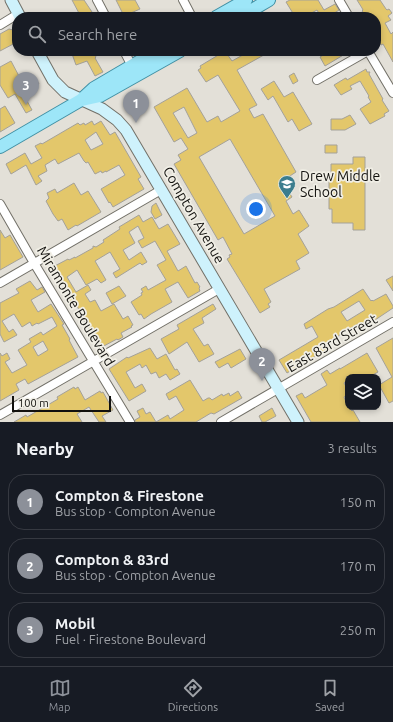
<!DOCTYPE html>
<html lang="en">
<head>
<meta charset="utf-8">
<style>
	:root { --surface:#171b24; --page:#20242c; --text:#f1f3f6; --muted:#9ea1a6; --line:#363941; --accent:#8c9099 }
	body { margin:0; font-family:Ubuntu,sans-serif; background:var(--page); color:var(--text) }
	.controls { position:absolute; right:12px; bottom:12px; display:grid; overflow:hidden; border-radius:8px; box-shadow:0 2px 6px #0003 }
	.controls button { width:36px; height:36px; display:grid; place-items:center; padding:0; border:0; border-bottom:1px solid var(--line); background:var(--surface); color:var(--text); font:20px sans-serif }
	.scale { position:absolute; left:12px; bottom:10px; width:99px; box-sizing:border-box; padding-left:4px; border:2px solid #12110e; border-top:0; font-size:11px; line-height:14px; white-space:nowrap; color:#12110e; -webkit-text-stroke:3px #f0eee5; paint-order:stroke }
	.you { position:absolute; left:256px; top:209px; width:14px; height:14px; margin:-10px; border:3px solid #fff; border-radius:50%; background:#1a73e8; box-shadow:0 0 0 6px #1a73e833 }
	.badge { display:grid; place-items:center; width:26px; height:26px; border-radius:50%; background:var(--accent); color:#fff; font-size:13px; font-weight:700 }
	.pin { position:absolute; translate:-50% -33px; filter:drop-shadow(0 1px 2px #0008) }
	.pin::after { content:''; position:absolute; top:21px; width:14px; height:12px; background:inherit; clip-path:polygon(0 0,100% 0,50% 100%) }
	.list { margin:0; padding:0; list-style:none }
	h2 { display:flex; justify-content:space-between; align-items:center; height:52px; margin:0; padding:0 16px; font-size:17px }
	h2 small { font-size:13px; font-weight:400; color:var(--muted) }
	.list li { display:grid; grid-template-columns:26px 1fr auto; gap:12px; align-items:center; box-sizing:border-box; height:56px; margin:0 8px 8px; padding:0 8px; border:1px solid var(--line); border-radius:16px }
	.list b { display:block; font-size:15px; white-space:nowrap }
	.list p { margin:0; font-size:13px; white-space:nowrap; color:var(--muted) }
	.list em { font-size:13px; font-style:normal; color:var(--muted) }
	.icon { flex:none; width:22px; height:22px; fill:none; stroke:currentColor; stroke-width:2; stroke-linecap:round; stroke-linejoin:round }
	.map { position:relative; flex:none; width:393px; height:422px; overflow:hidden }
	.search { position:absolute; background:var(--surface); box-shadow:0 2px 6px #0003; left:12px; right:12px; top:12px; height:44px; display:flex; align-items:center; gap:10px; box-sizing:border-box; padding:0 14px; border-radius:16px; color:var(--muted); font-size:15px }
	.sheet { height:244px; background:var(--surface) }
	nav { display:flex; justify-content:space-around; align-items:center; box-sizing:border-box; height:56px; border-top:1px solid var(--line); background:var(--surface); font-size:11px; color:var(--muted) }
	nav a { display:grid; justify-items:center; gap:2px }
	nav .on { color:var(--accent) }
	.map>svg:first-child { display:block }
	.building { fill:#e3c76b; stroke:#a4a199; fill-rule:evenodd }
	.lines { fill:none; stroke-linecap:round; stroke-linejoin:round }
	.street-casing { stroke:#727068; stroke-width:10 }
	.secondary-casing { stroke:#727068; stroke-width:13 }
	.primary-casing { stroke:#4190a4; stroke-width:14 }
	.street { stroke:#fff; stroke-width:8 }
	.secondary { stroke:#cef2fc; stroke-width:11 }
	.primary { stroke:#9de6f8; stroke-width:12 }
	.labels { text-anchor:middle; stroke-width:3.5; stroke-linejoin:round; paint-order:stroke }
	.poi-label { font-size:14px; fill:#12110e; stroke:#f0eee5; text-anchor:start }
	.street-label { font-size:14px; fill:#12110e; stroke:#f0eee5 }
</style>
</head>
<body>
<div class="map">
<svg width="393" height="422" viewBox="0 0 393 422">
	<rect width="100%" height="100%" fill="#e3e0d8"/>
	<!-- building -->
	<path class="building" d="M72,0H84L94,15L90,17H81Z
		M116,0H135L140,9L124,16Z
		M290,0H318L324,10L335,4L339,10L330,16L321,17L317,10L304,17H299L297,14L294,15L286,2Z
		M357,0H380L386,9L387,10L389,9L392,13L388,16L391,20L385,23L391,34L393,32V62L383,44L381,45L376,36V17H366L362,11L363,10L362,8Z
		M9,29L13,30L17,37V42L0,51V34Z
		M71,51H93L96,57L95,58L103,72L95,76L87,61L76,65Z
		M225,51L232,61L250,51H271L237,70L257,105L249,109L254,118L263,114L296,172L282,181L292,197L286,201L293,214L299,210L309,226L298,234L309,253L296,261L300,269L264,289L271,302L268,304L270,307L260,313L227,259L230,257L229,255L232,254L223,237L218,240L174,164L181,160L178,155L188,149L181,138L174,142L154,107L187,88L207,122L218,116L221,122L240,111L218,75L206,82L198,70L201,68L200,66ZM184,107L197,133L188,138L173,113ZM230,139L275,216L244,234L199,157Z
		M330,51H350L325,66L320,57Z
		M11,61L20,78L23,76L29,85L21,90L32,110L26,113L15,94L8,98L0,85V67Z
		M366,69L367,72H370L369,74L383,99L382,100L389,111L384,114L385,116L370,124L360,109L371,102L368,97L369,96L360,81L350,86L352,89L341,95L334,85L344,79L346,78L347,80Z
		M294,73L298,81L293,84L289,76Z
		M35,78L39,84L33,87L30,81Z
		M274,81L284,97L293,92L312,124L299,131L292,119L288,122L273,96L268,100L261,89Z
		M5,106L15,123L0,132V109Z
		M350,115L356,124L345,130H331V119H342Z
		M92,121L94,125L101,121L110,135L115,132L141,177L138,179L144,189L113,207L110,202L109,203L101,189L125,175L119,165L106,172V171L102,173L101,171L95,174L88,162L86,163L84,161L79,153L58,164L55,159L45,165L47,171L38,176L42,181L36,185L26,165L11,174L6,164L25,153L31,164L42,158L35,146L41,143L42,144L78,123L80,125L84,123L85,125ZM96,132L103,144L91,150L85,140Z
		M325,145H337V153H325Z
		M353,157H365V230H353V223H332V209H329V179H331V164H353Z
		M74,183L81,195L88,191L101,212L77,226L76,225L68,230L62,219L58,221L53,214L46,201L49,198L47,193L55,189L57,193Z
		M156,203L162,215L155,219L151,212L152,206Z
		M139,215L143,222L152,217L159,229L168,224L180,244L167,251L178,271L186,266L195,283L197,282L200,287L199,288L200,291L188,298L178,282L176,283L165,289L172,302L151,314L144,319L141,314L139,315L131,302L142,295L141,293L143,292L141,289L146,286L148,290L166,280L157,265L166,260L155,241L142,248L138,241L144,238L138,226L129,232L135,243L123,250L129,260L141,252L147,262L142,265L140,263L116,278L113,273L120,269L110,252L95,261L106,280L101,283L97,279L86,285L77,270L67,277L76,292L88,285L91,290L85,294L90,302L95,300L101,311L114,304L123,319L128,316L133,325L131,326L132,327L121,333L123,337L118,340L117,339L100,348L80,314L81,313L75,303L71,306L62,289L66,286L60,276L57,278L51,268L68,259L69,260L75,257V258L93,248V246L96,247L104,242L103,240L120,229L119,227Z
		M0,230L5,238L10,235L23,257L0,270Z
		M393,276V291L386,280Z
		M30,281L37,290L42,287L45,292L31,300L38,312L51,304L64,324L62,325L70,339L69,340L78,357L28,384L25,379L16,384L19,390L0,401V353L2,356L7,353L10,359L5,362L12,373L27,365L18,350L31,342L29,339L41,332L43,335L57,326L52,317L38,324L37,323L32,326L30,322L22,327L14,314L2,321L9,332L13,329L17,335L4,342L0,334V303L19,293L16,289ZM43,341L48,350L38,356L33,347Z
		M119,286L126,296L112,304L106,293Z
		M363,289L371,301L372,300L373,301L386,294L393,306V308L372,322L371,320L359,326L358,324L339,335V336L329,343L331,347L287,373L279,360L318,337L312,326L306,329L304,324L328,309L334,307ZM359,301L365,310L347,321L341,312Z
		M213,304L216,309L202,318L204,323L193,329L204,346L208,344L214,354L199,362L187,342L169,354L161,339L179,329L177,325Z
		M393,338V401L389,403L379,385L392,377L376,348Z
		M150,348L157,359L166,354L175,370L177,369L180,374L170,380L166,374L159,378L156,372L151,374L146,365L142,368L140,364L126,372L135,388L142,384L146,391L129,401L109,369L127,357L128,358Z
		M240,349L246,359L231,368L228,363L219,368L215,362Z
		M367,353L378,372L369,377H346L348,380L344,383L348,390V394L344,397L348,407L352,411L353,410L360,422H311L296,396L302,393L305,398L327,385L321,374L327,370L330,374L340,368V369Z
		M190,380L203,401L208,398H210L212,400L222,394L223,396L229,393L230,396L238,391L242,398L214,414L211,413L196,422H156L168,415L170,419L184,410L176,396L169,400L166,394Z
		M74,387L75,389L78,387L85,400L100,391L101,393L103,392L113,410L102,416L106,422H99L89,407L77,414L82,422H14L26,415L27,417L46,406L58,399L57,397Z
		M143,408L146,414L150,412L156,422H135V420L140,417L137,411Z
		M272,408L276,416L265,422H262L259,416Z"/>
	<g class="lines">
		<defs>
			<path id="street" d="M97,0L106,17
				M183,0L192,17
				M339,0L349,17
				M0,25L18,14
				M124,51L132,66
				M368,51L393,93
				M317,80L368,51
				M0,204L34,263L130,422
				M0,283L161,190
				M0,415L219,289
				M221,422L393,322"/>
			<path id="secondary" d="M11,0L20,17
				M37,51L53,80L65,92L102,109L117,120L126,130L298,422"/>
			<path id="primary" d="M216,17L246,0
				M240,17L269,0
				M82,100L100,96L180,51
				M0,147L81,100L94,88L157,51"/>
		</defs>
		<!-- street casing -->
		<use href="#street" class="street-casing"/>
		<!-- secondary casing -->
		<use href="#secondary" class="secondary-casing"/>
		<!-- primary casing -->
		<use href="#primary" class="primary-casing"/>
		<!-- street -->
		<use href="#street" class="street"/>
		<!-- secondary -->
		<use href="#secondary" class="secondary"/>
		<!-- primary -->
		<use href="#primary" class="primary"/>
	</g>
	<!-- icons -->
	<defs>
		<symbol id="school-pin" viewBox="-11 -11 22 30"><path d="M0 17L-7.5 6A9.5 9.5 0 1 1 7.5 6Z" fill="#3b7d8e" stroke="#f0eee5"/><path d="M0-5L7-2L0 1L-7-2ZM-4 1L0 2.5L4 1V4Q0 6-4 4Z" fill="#fff"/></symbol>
	</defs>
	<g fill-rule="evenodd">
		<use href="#school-pin" x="277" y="174" width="20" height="27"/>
	</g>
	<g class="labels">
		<!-- poi labels -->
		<g class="poi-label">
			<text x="300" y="181">Drew Middle<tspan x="300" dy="16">School</tspan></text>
		</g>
		<!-- street labels -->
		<g class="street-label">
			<text transform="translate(194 215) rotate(60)" y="5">Compton Avenue</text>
			<text transform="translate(76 306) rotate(59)" y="5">Miramonte Boulevard</text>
			<text transform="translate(332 343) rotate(-30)" y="5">East 83rd Street</text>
		</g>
	</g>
</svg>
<div class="controls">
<button><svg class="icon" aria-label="layers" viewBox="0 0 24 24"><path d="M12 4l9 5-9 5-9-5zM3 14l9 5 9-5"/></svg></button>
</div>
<div class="scale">100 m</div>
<div class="you"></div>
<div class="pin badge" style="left:136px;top:123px">1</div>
<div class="pin badge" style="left:262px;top:381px">2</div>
<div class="pin badge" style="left:26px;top:105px">3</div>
<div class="search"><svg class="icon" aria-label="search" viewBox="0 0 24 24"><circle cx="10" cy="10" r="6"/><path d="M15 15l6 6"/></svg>Search here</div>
</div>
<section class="sheet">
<h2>Nearby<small>3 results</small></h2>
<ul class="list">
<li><span class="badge">1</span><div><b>Compton &amp; Firestone</b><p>Bus stop · Compton Avenue</p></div><em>150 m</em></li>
<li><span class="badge">2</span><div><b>Compton &amp; 83rd</b><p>Bus stop · Compton Avenue</p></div><em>170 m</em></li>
<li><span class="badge">3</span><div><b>Mobil</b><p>Fuel · Firestone Boulevard</p></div><em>250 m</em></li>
</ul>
</section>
<nav>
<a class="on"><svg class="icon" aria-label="map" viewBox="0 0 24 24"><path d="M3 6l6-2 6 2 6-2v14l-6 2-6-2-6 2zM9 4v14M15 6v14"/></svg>Map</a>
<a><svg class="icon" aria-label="directions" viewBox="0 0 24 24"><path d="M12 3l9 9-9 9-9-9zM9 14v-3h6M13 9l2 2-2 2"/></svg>Directions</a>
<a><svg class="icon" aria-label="saved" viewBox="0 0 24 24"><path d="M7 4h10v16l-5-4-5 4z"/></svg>Saved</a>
</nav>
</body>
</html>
